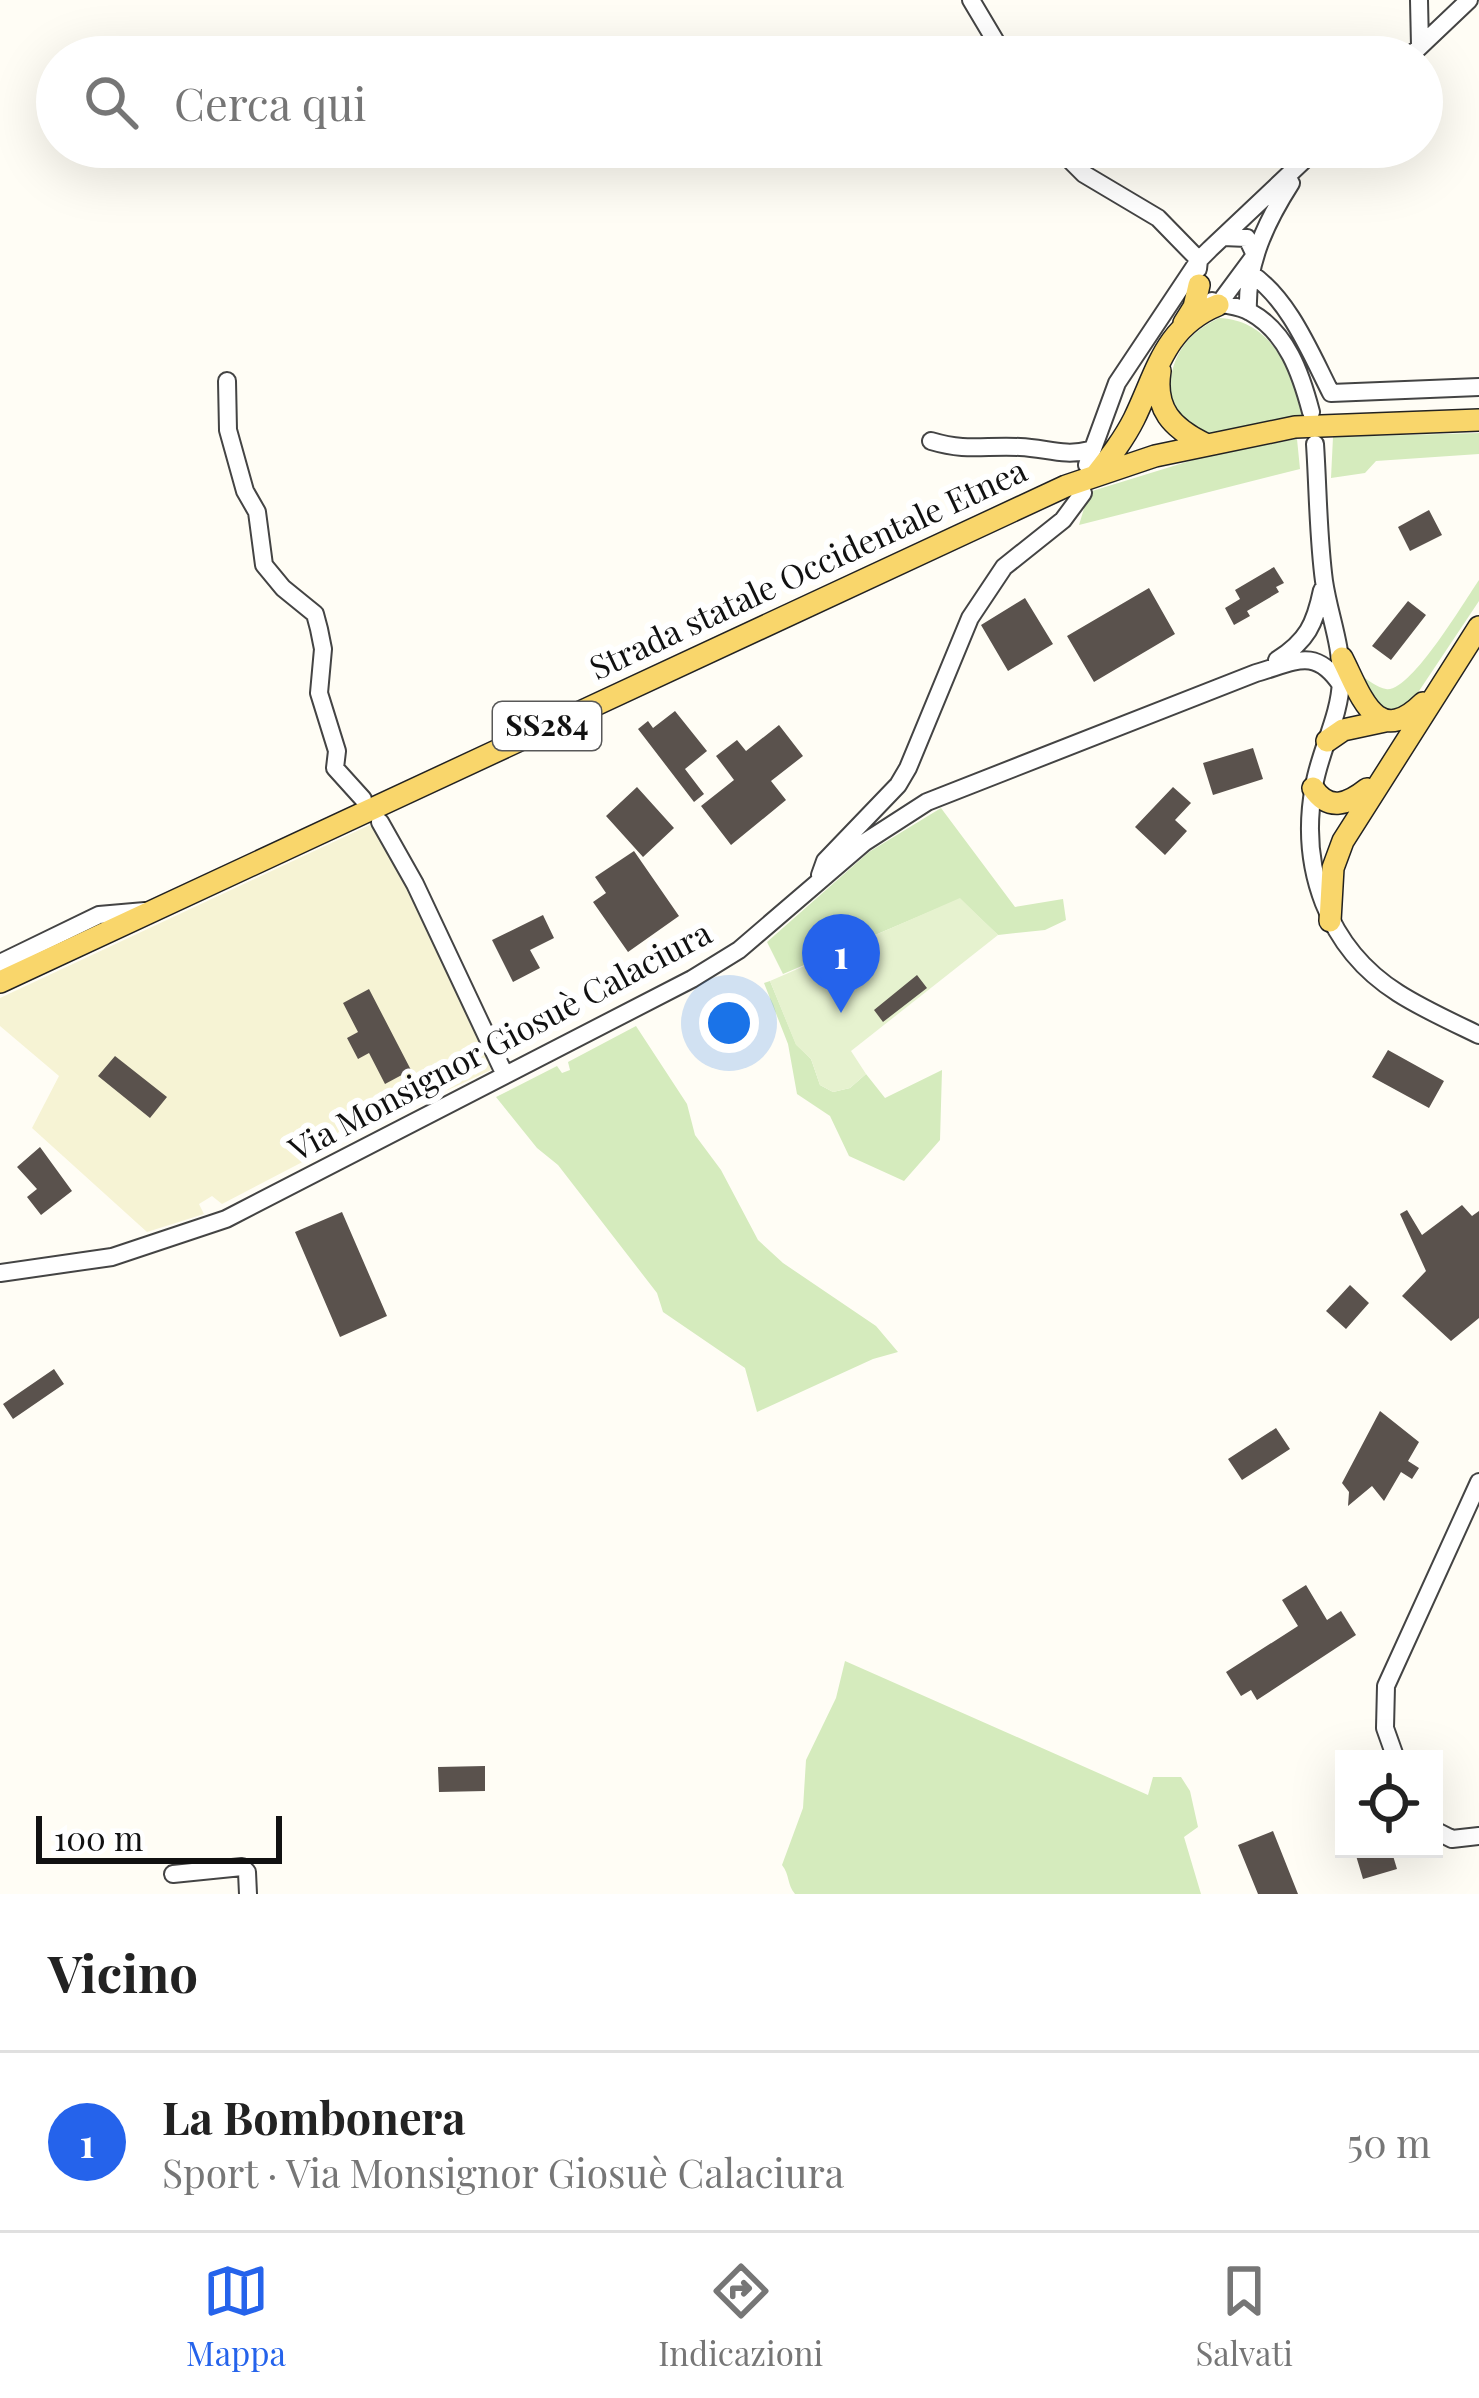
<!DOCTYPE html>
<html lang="it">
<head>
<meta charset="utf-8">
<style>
	:root { --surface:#fff; --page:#f6f6f6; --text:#222; --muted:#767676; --line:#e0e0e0; --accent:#2563eb }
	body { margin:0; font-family:"Playfair Display",serif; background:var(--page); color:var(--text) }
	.controls { position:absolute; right:36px; bottom:36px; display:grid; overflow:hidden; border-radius:0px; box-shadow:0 12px 48px #0002 }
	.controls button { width:108px; height:108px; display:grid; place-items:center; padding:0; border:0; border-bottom:3px solid var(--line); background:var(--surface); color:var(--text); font:60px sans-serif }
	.scale { position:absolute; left:36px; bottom:30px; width:246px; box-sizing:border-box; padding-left:12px; border:6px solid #111; border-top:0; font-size:33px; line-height:42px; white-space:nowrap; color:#111; -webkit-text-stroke:9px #fff; paint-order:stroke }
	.you { position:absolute; left:729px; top:1023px; width:42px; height:42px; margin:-30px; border:9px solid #fff; border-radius:50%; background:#1a73e8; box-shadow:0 0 0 18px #1a73e833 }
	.badge { display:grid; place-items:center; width:78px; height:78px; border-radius:50%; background:var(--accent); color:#fff; font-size:39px; font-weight:700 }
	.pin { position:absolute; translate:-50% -99px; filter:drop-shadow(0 3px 6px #0008) }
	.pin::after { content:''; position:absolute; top:63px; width:42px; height:36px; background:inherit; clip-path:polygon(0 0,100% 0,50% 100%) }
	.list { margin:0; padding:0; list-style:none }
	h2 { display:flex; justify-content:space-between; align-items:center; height:156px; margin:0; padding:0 48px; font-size:51px }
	h2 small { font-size:39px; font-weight:400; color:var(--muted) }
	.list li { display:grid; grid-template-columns:78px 1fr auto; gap:36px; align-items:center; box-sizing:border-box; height:180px; padding:0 48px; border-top:3px solid var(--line) }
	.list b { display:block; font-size:45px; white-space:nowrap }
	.list p { margin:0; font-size:39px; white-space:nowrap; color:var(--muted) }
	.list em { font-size:39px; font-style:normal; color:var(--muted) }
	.icon { flex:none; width:66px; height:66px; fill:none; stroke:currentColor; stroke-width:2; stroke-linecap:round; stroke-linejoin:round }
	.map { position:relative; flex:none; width:1479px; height:1894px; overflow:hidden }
	.search { position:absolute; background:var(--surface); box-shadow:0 12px 48px #0002; left:36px; right:36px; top:36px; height:132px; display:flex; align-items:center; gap:30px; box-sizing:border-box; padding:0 42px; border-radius:66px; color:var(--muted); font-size:45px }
	.sheet { height:336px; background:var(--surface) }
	nav { display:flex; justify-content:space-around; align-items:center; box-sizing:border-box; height:168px; border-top:3px solid var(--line); background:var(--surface); font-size:33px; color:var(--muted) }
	nav a { display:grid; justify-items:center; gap:6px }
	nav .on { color:var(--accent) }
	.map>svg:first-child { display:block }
	.farmland { fill:#f6f3d4 }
	.green { fill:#d5ebbd }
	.pitch { fill:#e6f2cf }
	.building { fill:#5a524d }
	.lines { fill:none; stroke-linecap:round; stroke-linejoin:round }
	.minor-casing { stroke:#444; stroke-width:20 }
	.major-casing { stroke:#222; stroke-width:24 }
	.minor { stroke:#fff; stroke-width:16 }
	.major { stroke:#f9d66b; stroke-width:21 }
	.labels { text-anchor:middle; stroke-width:12; stroke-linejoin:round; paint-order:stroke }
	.shield { fill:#fff; stroke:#585858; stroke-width:3 }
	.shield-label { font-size:30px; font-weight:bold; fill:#111 }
	.street-label { font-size:33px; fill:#111; stroke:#fff }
</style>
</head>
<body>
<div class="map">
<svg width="1479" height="1894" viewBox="0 0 1479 1894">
	<rect width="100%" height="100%" fill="#fffdf5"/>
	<!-- farmland -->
	<path class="farmland" d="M374,823L488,1048L491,1070L448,1090L437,1079L428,1084L431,1097L348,1139L340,1131L335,1135L337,1144L222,1204L212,1196L199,1204L204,1214L147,1232L32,1128L59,1076L0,1026V998Z"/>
	<!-- green -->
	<path class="green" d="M1219,318C1272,320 1292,371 1303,416L1206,434L1170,411C1167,368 1177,338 1219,318Z
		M1479,433V454L1376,461L1365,473L1331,478L1333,437Z
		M1297,439L1300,469L1079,525L1089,492L1209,455Z
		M1479,580V601L1407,709L1379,710L1360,675C1367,679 1378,688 1386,689C1410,694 1465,600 1479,580Z
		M941,808L1015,907L1063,899L1066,920L1045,930L998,935L960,899L783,974L767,942L869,852Z
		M770,981L796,1044L811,1059L820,1085L833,1092L850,1088L866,1074L885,1098L942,1070L940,1140L904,1181L849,1156L830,1116L797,1094L788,1044L764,983Z
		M636,1026L687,1104L695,1135L721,1170L758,1240L783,1263L876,1326L898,1352L873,1359L757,1412L745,1368L663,1312L657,1293L558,1165L537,1148L496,1097L557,1066L562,1073L570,1070L568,1062Z
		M845,1661L1148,1795L1153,1777H1181L1190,1791L1198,1827L1184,1837L1201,1894H795C787,1885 790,1875 782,1865L803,1808L806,1760L836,1698Z"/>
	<!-- pitch -->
	<path class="pitch" d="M960,898L998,935L851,1051L866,1074L850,1088L833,1092L820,1085L811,1059L796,1045L770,981Z"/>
	<!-- building -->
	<path class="building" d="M1429,510L1442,535L1410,551L1398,527Z
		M1274,567L1284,583L1276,587L1279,592L1247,611L1250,616L1234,625L1225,608L1240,599L1235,590Z
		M1149,588L1175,634L1094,682L1067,636Z
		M1025,598L1053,644L1008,671L981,625Z
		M1408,601L1426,615L1391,660L1372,646Z
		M675,711L707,751L685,769L704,794L694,802L638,729L648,721L653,728Z
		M779,725L803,756L771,781L786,800L731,845L701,806L734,780L716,756L737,740L746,751Z
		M1253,748L1263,779L1213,795L1203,763Z
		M637,787L674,828L643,857L606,816Z
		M1173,787L1191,803L1175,820L1187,831L1165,855L1135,827Z
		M634,851L679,916L628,952L593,902L606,893L595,877Z
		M543,915L554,938L530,950L540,968L513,982L492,940Z
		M917,975L927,988L883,1022L874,1010Z
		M369,989L411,1070L385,1084L369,1053L358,1059L347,1038L358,1032L343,1003Z
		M1388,1050L1444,1081L1429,1108L1372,1077Z
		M115,1056L167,1097L150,1118L98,1076Z
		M40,1147L72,1191L41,1215L27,1197L37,1189L17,1167Z
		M1462,1205L1472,1216L1479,1211V1318L1451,1341L1402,1296L1426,1271L1400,1214L1407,1210L1422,1235Z
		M342,1212L387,1316L340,1337L295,1232Z
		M1350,1285L1369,1303L1346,1329L1326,1311Z
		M54,1369L64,1384L13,1419L3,1404Z
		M1380,1411L1419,1442L1408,1461L1419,1468L1412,1479L1401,1472L1384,1501L1372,1486L1348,1506L1349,1492L1342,1483Z
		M1276,1428L1290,1449L1242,1480L1228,1459Z
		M1306,1585L1327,1620L1341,1611L1356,1635L1257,1700L1251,1690L1241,1696L1226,1672L1298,1626L1282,1600Z
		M485,1766V1791L439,1792L438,1767Z
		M1273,1831L1298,1894H1258L1238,1845Z
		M1354,1849H1391L1397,1869L1363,1879Z"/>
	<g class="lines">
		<defs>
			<path id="minor" d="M971,0L1005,57
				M1419,0L1420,46
				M1409,57L1469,0
				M1057,147L1084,174L1158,218L1199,260L1117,383L1087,465
				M1198,269L1199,260L1210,249L1318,147
				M1250,273C1289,299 1310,352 1331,393L1479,387
				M1212,301C1224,306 1238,305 1250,312C1287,332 1301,374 1311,412
				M1218,305L1255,255L1247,238L1223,237
				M1248,311C1246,264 1266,222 1291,183
				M227,381L228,430L245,491L257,512L264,565L283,588L315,614L319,629L323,649L319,693L337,751L335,768L363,799
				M931,441C968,452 984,445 1020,447C1046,448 1064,457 1090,450
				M1315,444C1318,489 1318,536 1324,581C1329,615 1342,645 1341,680C1340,717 1320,750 1314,786C1299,867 1327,948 1398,993C1423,1009 1452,1022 1479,1035
				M1277,660C1307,641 1315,624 1322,590
				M380,822L415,884L505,1075
				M820,875L825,861L898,785L908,768L970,618L1004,567L1063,520L1083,493
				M0,963L99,915L145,911
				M0,1273L112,1257L226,1219L692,979L739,950L865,842L927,802L1256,673C1295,662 1315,646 1341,685
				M1396,1759L1385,1728L1386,1686L1479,1482
				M1434,1830L1452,1839L1479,1836
				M173,1874L242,1867L247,1872L248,1894"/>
			<path id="major" d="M1184,323L1194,307L1199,285
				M1160,371C1154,409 1172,428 1205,444
				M1096,475C1110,457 1124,439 1134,419C1157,372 1164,327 1218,305
				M1342,658C1361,695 1376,749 1423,703
				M1327,741L1343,730L1385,721
				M1313,788C1329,812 1348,804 1367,789
				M1330,921L1333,868L1343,841L1479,627
				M0,982L1066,486L1155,456L1295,427L1479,420"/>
		</defs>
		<!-- minor casing -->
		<use href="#minor" class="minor-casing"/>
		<!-- major casing -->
		<use href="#major" class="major-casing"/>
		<!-- minor -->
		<use href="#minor" class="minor"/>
		<!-- major -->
		<use href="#major" class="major"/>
	</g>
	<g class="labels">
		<!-- shield labels -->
		<rect class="shield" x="493" y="702" width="108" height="48" rx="9"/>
		<g class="shield-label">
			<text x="547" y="736">SS284</text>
		</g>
		<!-- street labels -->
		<g class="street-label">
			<text transform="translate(808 569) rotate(-25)" y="12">Strada statale Occidentale Etnea</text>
			<text transform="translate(500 1041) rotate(-28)" y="12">Via Monsignor Giosuè Calaciura</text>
		</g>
	</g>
</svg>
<div class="controls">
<button><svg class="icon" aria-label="locate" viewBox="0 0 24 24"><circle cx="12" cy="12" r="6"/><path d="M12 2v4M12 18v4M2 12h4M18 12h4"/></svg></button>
</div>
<div class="scale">100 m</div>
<div class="you"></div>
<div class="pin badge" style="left:841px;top:1013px">1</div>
<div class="search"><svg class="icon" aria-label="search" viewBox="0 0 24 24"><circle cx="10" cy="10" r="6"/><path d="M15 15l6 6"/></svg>Cerca qui</div>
</div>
<section class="sheet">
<h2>Vicino<small></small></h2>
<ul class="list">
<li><span class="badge">1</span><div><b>La Bombonera</b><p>Sport · Via Monsignor Giosuè Calaciura</p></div><em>50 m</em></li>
</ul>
</section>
<nav>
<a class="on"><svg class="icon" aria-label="map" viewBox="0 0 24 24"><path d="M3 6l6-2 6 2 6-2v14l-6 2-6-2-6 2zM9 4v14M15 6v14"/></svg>Mappa</a>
<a><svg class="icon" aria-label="directions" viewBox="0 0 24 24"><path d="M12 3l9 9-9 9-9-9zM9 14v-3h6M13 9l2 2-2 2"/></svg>Indicazioni</a>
<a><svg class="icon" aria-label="saved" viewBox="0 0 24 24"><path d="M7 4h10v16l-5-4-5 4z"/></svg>Salvati</a>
</nav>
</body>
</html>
